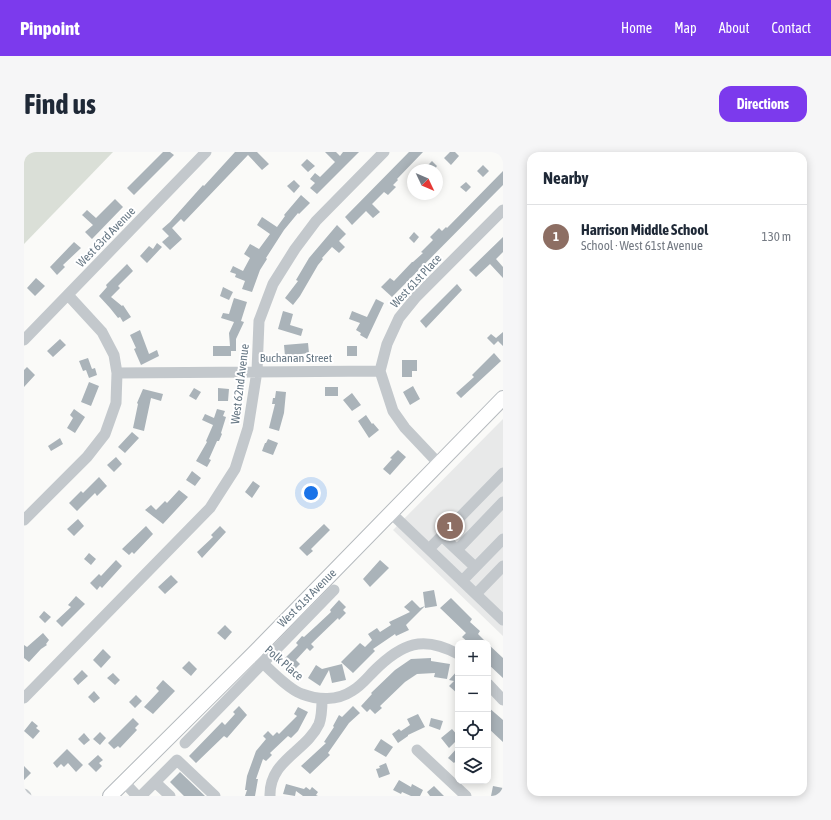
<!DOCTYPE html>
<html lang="en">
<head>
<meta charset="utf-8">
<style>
	:root { --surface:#fff; --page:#f6f6f7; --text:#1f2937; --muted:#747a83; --line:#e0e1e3; --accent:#7c3aed }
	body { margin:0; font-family:"Asap Condensed",sans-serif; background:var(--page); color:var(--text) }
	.controls { position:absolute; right:12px; bottom:12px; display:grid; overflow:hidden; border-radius:8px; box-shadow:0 2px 10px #0003 }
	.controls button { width:36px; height:36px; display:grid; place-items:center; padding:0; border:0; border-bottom:1px solid var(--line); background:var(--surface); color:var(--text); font:20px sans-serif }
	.compass { position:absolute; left:383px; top:12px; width:36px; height:36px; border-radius:50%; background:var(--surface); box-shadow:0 2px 10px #0003; rotate:134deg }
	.you { position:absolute; left:287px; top:341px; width:14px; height:14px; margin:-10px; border:3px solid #fff; border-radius:50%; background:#1a73e8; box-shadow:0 0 0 6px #1a73e833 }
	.badge { display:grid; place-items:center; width:26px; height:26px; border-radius:50%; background:var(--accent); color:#fff; font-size:13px; font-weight:700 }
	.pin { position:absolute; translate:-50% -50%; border:2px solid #fff; box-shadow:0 1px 4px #0006 }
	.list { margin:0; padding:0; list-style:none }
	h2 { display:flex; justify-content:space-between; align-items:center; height:52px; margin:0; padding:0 16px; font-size:17px }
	h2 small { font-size:13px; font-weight:400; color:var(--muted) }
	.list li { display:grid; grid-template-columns:26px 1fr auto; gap:12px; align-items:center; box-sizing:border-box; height:64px; padding:0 16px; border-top:1px solid var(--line) }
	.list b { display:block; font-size:15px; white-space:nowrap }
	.list p { margin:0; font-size:13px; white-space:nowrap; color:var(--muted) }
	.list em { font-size:13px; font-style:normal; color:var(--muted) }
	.icon { flex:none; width:22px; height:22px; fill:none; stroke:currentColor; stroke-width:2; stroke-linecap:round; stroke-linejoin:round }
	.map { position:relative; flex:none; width:479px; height:644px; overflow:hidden; border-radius:12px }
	header { display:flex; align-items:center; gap:24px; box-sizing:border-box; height:56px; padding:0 20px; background:var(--accent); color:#fff }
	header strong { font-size:19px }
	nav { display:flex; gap:22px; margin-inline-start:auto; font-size:14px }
	.intro { display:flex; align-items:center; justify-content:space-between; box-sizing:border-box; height:96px; padding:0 24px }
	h1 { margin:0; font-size:28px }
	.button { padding:10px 18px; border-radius:12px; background:var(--accent); color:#fff; font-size:14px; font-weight:700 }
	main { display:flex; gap:24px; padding:0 24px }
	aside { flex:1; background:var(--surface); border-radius:12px; box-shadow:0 2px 10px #0003 }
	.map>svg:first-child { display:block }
	.built { fill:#e8e9e9 }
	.green { fill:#dadfd7 }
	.building { fill:#aab3b9 }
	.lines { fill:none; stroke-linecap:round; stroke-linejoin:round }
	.major-casing { stroke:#b5babe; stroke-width:16 }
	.minor { stroke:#c3c8cc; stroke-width:11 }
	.major { stroke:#fff; stroke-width:14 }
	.labels { text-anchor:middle; stroke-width:4; stroke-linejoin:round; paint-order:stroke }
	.street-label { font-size:12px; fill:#657683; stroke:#fff }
</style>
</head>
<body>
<header>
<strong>Pinpoint</strong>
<nav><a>Home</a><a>Map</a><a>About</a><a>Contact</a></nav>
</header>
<div class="intro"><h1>Find us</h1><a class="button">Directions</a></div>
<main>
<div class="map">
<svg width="479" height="644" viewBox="0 0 479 644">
	<rect width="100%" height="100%" fill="#fafaf8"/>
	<!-- built -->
	<path class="built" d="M479,267V484L369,378Z"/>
	<!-- green -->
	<path class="green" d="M0,0H89L0,92Z"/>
	<!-- building -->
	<path class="building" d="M139,0H146L150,3L110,43L103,36Z
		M211,0H233L245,12L238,18L224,3L160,70L157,67L148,76L158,87L146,98L138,90L145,84L138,77L146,70L179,33L180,34Z
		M301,0H312L316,4L319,0H335L293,42L286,36L291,31L286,27L291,21L296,25L311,10Z
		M385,0H399L373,27L374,28L369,33L372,35L364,43L360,40L348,52L356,60L349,66L342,59L328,73L321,65Z
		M426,0H431L435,4L427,13L420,6Z
		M283,7L291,14L284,20L277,13Z
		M408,9L413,14L410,18H399Z
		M459,13L465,19L459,25L453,19Z
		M479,19V33L368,145L357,135L366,126L370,129L388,110H389L399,101L397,100L409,88L406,85L415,76L418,79L422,75L423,76Z
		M270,28L276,34L270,41L263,34Z
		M442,30L447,35L442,40L436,35Z
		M277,43L286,51L275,62L274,61L260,78L242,106L243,107L236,118L228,140L218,137L221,129L211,125L212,122L206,120L209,114L219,119L226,106L220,102L226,92L235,97L246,82L233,73L238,65L253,75L261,64L260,63Z
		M91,47L99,55L68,87L61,80L69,73L58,63L63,58L72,66Z
		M313,73L322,82L315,89L321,95L315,101L308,95L298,106L299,107L294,113L276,144L269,153L261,146L274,129L272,128L285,106Z
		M390,80L395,85L390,91L385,86Z
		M479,85V100L472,107L479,115V126L466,112L452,125L445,118Z
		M50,90L57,96L39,113L41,115L33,123L26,115Z
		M133,91L138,95L123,111L116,104L125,94L129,97Z
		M103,112L109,119L94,134L96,136L87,145L98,154L99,153L107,165L99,170L96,165L94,166L86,156L75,144L83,135L82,133Z
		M12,126L21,134L11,144L3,136Z
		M433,132L438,138L402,176L396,169Z
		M199,135L209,140L205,148L196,144Z
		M210,146L223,150L217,169L220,170L212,187V199H207V204H189V194H206L205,181L210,170L197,166L199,161L205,162Z
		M352,147L360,151L343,187L336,183L337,181L332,178L336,171L325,167L328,159L343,165Z
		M259,159L269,162L266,173L279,177L277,184L254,177Z
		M116,178L125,202L133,198L135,204L117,213L110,197L112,196L106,183Z
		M479,180V194L474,189L470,193L463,186L467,182L472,186Z
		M36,187L42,193L29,205L23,199Z
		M284,191L285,201L261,204L260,193Z
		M323,194H333V204H323Z
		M470,201L477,209L437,246L432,241L450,225L448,223Z
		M64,206L68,217L71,216L73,223L65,226L62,218L59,219L55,209Z
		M378,208H393V219H388V225H378Z
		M3,215L11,223L0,235V218Z
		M65,230L75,234L67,254L57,250Z
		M389,234L396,247L386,253L379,240Z
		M301,235H314V244H301Z
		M170,236L177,240L172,248L165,244Z
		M194,236L205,237L204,249H194Z
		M119,237L139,242L137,249L127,246L120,279L109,276L114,252L113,251Z
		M252,239L262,240L260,261L255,279L245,276L251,252H248L249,246H251Z
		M328,241L337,253L328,259L319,248Z
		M50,257L61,265L51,281L43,276L49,266L46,263Z
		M193,257L201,259L199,264L202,265L197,281L198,282L195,289H193L185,307L187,308L183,315L172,309L183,290L182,289L189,273L178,268L181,262L190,266Z
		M342,263L348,272L349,271L355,278L345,286L334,269Z
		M108,280L115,286L101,301L94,295Z
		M36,286L39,292L27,299L24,294Z
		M244,287L254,291L249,303L238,299L241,291H242Z
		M374,298L382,305L366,323L359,317L368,307L366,306Z
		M92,305L98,312L90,320L83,313Z
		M168,319L177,326L171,334L162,328Z
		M75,325L83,334L73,344L71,341L53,359L45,351L57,339L59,341Z
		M229,329L236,334L228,346L221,340Z
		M155,338L164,345L139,372L121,358L127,353L132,358L141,349L143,351Z
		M54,367L60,374L50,384L43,377Z
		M300,372L306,378L287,397L289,399L283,404L275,396Z
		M122,374L129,382L110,402L108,400L105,403L98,397Z
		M196,374L202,380L178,406L173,400L189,385L187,383Z
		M65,401L72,407L67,413L60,407Z
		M92,408L98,414L78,436L76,434L73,438L66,431L75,422L77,424Z
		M356,408L365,416L346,435L339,427Z
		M147,423L154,430L141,442L134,435Z
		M410,438L413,454L401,456L399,440Z
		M52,444L61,452L38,475L32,469L47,455L44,453Z
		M427,446L448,467L446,470L456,479L454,482L463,491H445L438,485L442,481L416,456Z
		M315,448L322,455L319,458L322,461L315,468L314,466L287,492L290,495L286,499L283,496L272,508L276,512L268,520L261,513L263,511L260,507L274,493L272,491L278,484L280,485L292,474L307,460L306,458Z
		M388,448L396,456L401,454L382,473L385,478L372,484L371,482L349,497L351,499L329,521L317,510L336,491L341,495L348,488L344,482L353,476L356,480L367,473L365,470L386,460L380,455Z
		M20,459L27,465L21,471L15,465Z
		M201,473L208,480L201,488L193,481Z
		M19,481L25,488L22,492L23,493L17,497L5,510L0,506V493L3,495Z
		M464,492L479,506V526L464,512Z
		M79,497L87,505L77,516L69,508Z
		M407,506V509L426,512L423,527L410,525L411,521L393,522L381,530L356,554L358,556L351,562L346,557L343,560L337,554L348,542L347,541L371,518L387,507Z
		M165,509L173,517L167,524L158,516Z
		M318,512L322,528L308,531L305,518L296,534L284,526L292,513L298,517Z
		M58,518L64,524L54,533L49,527Z
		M434,518V542L425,534L430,529L425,528Z
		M89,521L96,528L91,533L83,526Z
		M139,528L151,539L129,562L120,555L135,539L132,536Z
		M70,539L76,546L70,551L64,545Z
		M112,543L118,549L111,556L105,550Z
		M215,554L223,563L203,586L200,584L172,611L165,604L198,570L201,573L211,562L209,560Z
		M329,554L336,561L325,571L304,601L306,603L286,622L277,614L302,591L300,590L310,575L309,574L315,563L318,565Z
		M274,555L284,560L274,579L267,586L264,584L246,601L248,603L242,609L239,607L232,627H234L231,644H221L223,638H221L223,624L232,599L242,587L239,584L244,579L249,584L253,580L255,582L273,564L270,562Z
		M464,555L479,568V590L464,576Z
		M394,562L401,575L384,583V584L374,591L368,582L375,577L377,579L386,573L383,567Z
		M109,566L115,572L111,576L113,578L96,596L94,594L90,597L84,591Z
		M407,566L419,569L416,578L405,574Z
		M8,569L14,574L12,576L16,579L9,587L0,579Z
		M428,577L434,584V587L425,596L417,586Z
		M76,580L82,586L76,593L69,587Z
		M60,581L66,588L60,593L54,587Z
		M357,587L369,595L362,605L350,598Z
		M434,595V607L430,611L424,606Z
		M43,597L59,613L52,620L44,611L40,615L37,612L33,616L29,611Z
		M74,603L79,608L75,611L78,614L72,620L64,612Z
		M362,611L366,622L355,626L352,617L356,616L355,614Z
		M0,614L7,621L0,628Z
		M156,620L181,644H160L146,630Z
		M375,628L387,635L388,632L399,638L396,644H387L378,640L377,642L369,638Z
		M262,632L280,637L282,635L286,638L288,635L294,640L292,643L294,644H279L272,639L271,644L259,642Z
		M410,634L420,644H406L403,640Z
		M469,634L479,636V644H467Z"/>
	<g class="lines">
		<defs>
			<path id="major" d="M86,644L229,502L479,246"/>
		</defs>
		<!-- major casing -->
		<use href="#major" class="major-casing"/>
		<!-- minor -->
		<path class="minor" d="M0,188L182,0
			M93,221L356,219
			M415,312L381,276L369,259L356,219L363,192L375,166L392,145L479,58
			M367,361L479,468
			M0,368L63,305L81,282L92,251L93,221L90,203L78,180L44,143
			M418,384L451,415
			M405,397L479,321
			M433,398L479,350
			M438,429L479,387
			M452,442L479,414
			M229,502C242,513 263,537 278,542C294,548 313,549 328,539C337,534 343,526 350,519C378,491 399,483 434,502
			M464,532L479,548
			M0,546L186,356L211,317L224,276L233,219L235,169L249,132L271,97L292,69L360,0
			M161,591L310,438
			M393,598L442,644
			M100,630L113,644
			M131,630L153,608L191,644
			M0,642L2,644
			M117,644L131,630L146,644
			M246,644C245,608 282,600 295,572C298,564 298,555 298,547"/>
		<!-- major -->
		<use href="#major" class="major"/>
	</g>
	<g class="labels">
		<!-- street labels -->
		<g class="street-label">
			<text transform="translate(82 85) rotate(-46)" y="4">West 63rd Avenue</text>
			<text transform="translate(392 129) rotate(-47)" y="4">West 61st Place</text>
			<text x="272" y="210">Buchanan Street</text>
			<text transform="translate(216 232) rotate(-83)" y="4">West 62nd Avenue</text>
			<text transform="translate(283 446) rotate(-45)" y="4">West 61st Avenue</text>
			<text transform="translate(260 511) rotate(41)" y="4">Polk Place</text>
		</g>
	</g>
</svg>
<div class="controls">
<button>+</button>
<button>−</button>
<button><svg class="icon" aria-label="locate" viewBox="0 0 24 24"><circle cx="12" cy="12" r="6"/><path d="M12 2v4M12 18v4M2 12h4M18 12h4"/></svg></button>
<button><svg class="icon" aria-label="layers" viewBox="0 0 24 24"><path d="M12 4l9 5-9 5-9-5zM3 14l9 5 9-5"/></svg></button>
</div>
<svg class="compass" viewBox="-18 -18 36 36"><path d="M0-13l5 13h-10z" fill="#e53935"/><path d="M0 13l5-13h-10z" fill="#747a83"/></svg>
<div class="you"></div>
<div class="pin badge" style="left:426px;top:374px;background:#8d6e63">1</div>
</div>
<aside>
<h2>Nearby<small></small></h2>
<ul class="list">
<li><span class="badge" style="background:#8d6e63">1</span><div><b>Harrison Middle School</b><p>School · West 61st Avenue</p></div><em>130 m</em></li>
</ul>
</aside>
</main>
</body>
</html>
